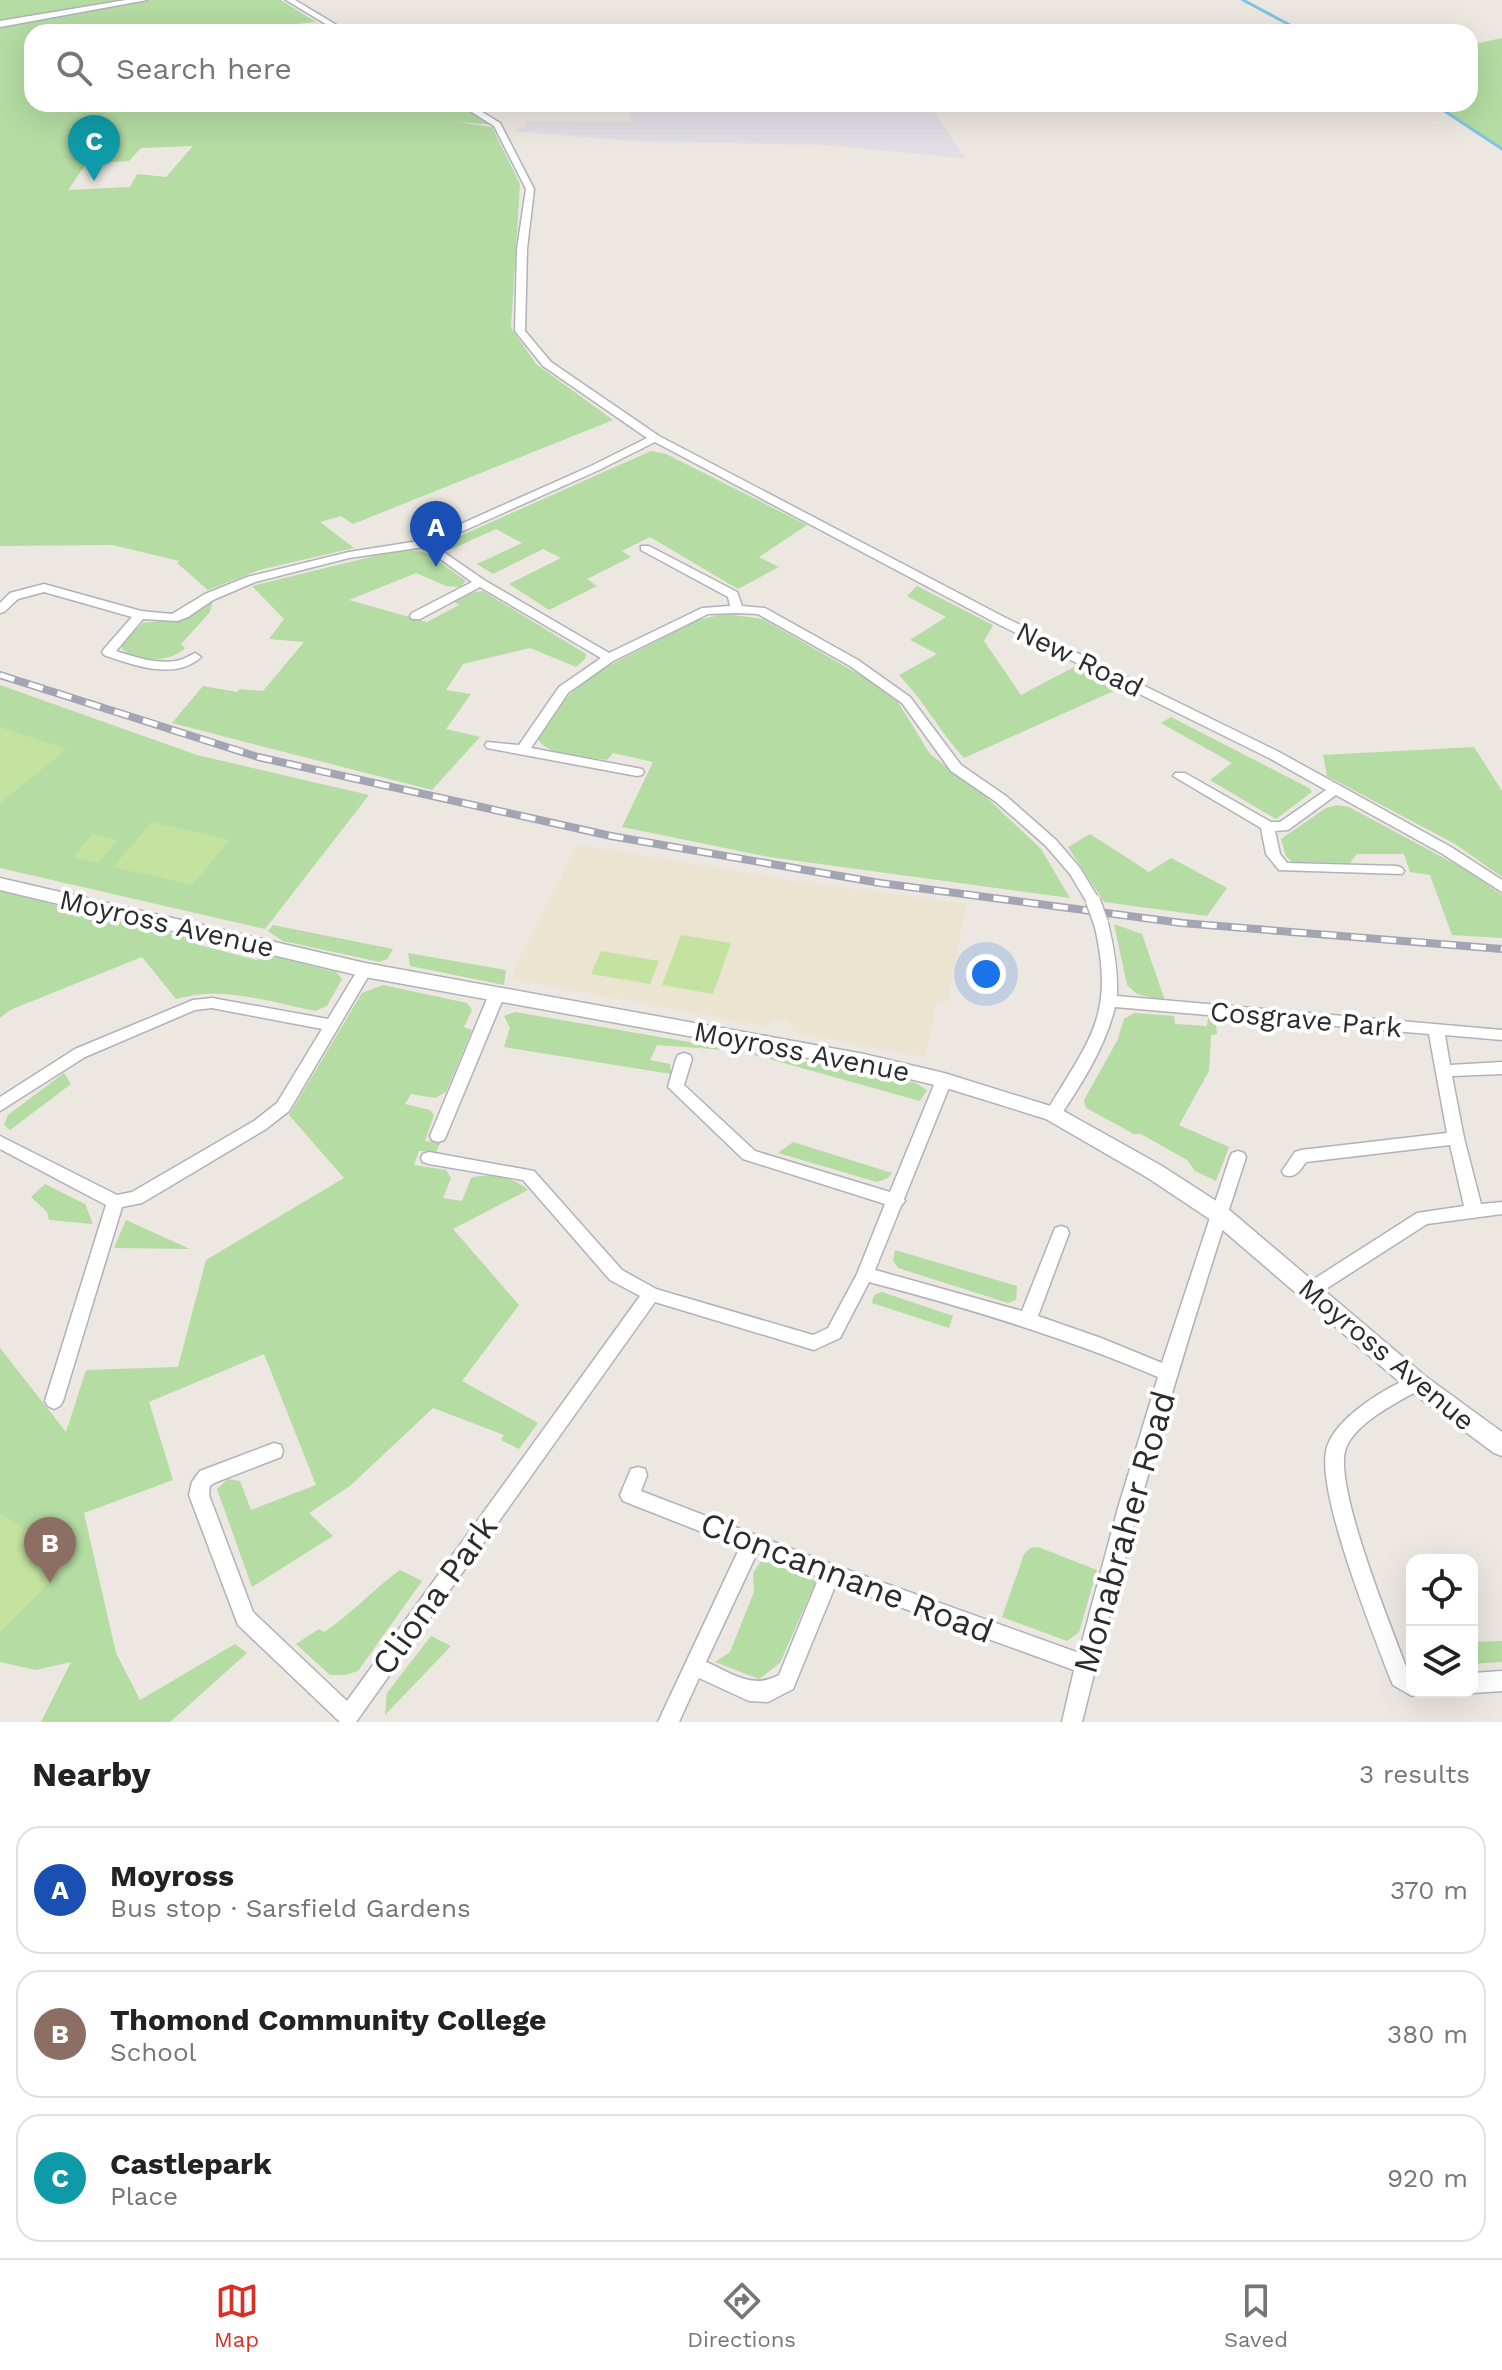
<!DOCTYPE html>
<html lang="en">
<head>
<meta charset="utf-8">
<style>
	:root { --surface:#fff; --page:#f6f6f6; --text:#222; --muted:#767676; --line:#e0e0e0; --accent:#d93025 }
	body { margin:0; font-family:"Work Sans",sans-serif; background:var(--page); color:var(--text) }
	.controls { position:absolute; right:24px; bottom:24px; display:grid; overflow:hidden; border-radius:16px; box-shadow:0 8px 32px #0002 }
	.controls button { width:72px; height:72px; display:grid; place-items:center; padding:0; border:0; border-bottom:2px solid var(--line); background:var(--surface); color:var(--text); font:40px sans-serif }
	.you { position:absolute; left:986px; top:974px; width:28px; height:28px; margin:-20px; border:6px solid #fff; border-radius:50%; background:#1a73e8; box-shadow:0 0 0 12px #1a73e833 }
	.badge { display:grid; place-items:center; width:52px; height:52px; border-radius:50%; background:var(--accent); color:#fff; font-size:26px; font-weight:700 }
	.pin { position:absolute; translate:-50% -66px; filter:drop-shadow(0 2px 4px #0008) }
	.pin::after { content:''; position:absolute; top:42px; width:28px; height:24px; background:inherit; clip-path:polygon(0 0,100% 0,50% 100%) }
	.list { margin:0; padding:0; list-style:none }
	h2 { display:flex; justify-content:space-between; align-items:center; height:104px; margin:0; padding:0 32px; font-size:34px }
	h2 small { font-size:26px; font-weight:400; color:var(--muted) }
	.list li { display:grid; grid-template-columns:52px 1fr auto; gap:24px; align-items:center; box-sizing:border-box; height:128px; margin:0 16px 16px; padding:0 16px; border:2px solid var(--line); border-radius:24px }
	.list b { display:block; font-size:30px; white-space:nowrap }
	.list p { margin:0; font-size:26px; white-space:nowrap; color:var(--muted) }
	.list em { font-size:26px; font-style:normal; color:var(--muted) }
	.icon { flex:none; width:44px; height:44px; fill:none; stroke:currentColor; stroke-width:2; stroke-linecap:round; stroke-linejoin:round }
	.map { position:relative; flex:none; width:1502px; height:1722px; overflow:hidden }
	.search { position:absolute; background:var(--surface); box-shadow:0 8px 32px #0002; left:24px; right:24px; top:24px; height:88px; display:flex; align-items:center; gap:20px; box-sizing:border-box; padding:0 28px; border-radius:24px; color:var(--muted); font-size:30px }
	.sheet { height:536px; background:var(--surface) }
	nav { display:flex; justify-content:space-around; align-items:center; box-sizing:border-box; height:112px; border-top:2px solid var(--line); background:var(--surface); font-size:22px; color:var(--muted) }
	nav a { display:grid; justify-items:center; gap:4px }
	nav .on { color:var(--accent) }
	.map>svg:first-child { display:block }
	.industrial { fill:#e1dfe5 }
	.education { fill:#ebe4d1 }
	.green { fill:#b4dca3; fill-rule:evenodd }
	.pitch { fill:#c4e2a0 }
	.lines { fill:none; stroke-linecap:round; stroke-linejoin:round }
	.stream { stroke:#7fc4e2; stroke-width:3 }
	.minor-casing { stroke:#b0b1bb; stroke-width:3 }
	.tertiary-casing { stroke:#b0b1bb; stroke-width:3 }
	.minor { fill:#fff; fill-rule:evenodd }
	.tertiary { fill:#fff; fill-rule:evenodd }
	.rail-casing { stroke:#a3a5b4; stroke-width:8 }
	.rail { stroke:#fff; stroke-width:5; stroke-dasharray:15; stroke-linecap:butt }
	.minor-bridge-casing { stroke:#b0b1bb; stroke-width:17; stroke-linecap:butt }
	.minor-bridge { stroke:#fff; stroke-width:14 }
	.labels { text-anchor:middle; stroke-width:8; stroke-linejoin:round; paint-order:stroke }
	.street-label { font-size:28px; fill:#2c2c2c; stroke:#fff }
	.near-street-label { font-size:34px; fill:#2c2c2c; stroke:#fff }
</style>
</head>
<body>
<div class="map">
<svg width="1502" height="1722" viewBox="0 0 1502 1722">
	<rect width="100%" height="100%" fill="#ece7e0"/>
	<!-- industrial -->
	<path class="industrial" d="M643,104H746L759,112L792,104H929L965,158L824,145L632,141L512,131L525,126L527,121L632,122L626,106Z"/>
	<!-- education -->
	<path class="education" d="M578,845L793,881L966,904L948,1001L937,1002L925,1057L794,1032L791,1023L778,1019L766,1026L513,979L515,968Z"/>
	<!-- green -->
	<path class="green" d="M0,0H281L316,22L210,32H32V104H463L497,125L455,122L492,127L520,184L511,328L536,364L613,420L353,524L341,516L320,522L354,548L259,570L208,590L177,563L179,561L113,545L0,546ZM193,146L166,177L137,174L130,187L68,190L86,164L129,161L141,148Z
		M1502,38V149L1434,104H1470V45Z
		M651,451L666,454L807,525L759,557L779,567L738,589L650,537L622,551L631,557L587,579L597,586L549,610L509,584L561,558L543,549L493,574L477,564L522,543L496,529L452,549L450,542L460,536Z
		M403,549L427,553L466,581L460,587L446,586L416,573L349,600L427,622L459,605L453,601L469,593L483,591L586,654L585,659L576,667L530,648L463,664L446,690L471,694L446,729L480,737L432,790L172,723L203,686L237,692L240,689L263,691L304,642L269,639L284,619L252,586Z
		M917,586L993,625L984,641L1021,695L1074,667L1118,689L964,758C940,732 924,701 899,675L937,654L910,640L946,617L907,596Z
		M213,600L210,612L181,644L185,648C170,663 139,663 122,649L121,643L143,623L185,618Z
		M725,614L763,619L893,694L930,754L985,796L1041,849L1070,898L769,857L622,827L653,762L613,753L607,760C588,757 548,757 538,739L562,702L591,675L697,620Z
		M0,685L197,755L369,795L265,929L0,868Z
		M1171,717L1309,788L1312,792L1276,819L1210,780L1232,763L1161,723Z
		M1474,747L1502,791V877L1455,844L1327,776L1323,755Z
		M1337,805L1349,807L1468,871L1502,895V938L1452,935L1430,875L1410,872L1404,854H1357L1350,863L1292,862L1286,856L1281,839L1326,808Z
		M1090,834L1149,872L1171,858L1227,888L1207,916L1104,902L1068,847Z
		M0,891L197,940L196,944L256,960L272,956L336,972L342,979L327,1006L315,1011C268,1002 223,985 176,999L142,957L10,1010L0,1018Z
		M1114,924L1142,934L1165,1001L1137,994L1127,985Z
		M273,925L393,949L387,959L380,962L283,941L268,931Z
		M408,953L506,970L504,985L410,966Z
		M383,985L467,1003L472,1010L464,1027L472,1030L446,1092L435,1098L411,1094L405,1104L430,1110L434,1115L425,1141L440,1143L436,1152L419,1151L414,1165L446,1170L451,1178L443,1198L462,1201L471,1178C487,1172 517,1178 528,1190L453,1229L519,1305L462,1381L538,1423L519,1449L501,1440L504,1435L433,1408L350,1486L309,1513L333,1536L252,1587L217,1489L228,1479L240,1481L251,1510L316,1485L264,1354L149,1402L173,1480L84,1513L116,1653L140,1700L235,1644L247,1653L170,1722H41L71,1662L36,1670L0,1662V1348L66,1432L86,1370L178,1367L206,1260L344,1178L289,1115L362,993Z
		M515,1012L846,1069L916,1083L927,1090L920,1101L740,1051L657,1045L650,1060L670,1064L671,1074L504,1047L510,1028L504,1016Z
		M1134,1013L1174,1016L1175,1024L1207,1026L1208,1018H1215L1217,1034L1211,1035L1209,1071L1179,1125L1229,1147L1216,1181L1195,1171L1187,1160L1141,1134H1134L1086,1108L1084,1100L1117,1041L1124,1019Z
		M64,1073L71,1084L10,1130L4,1125L8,1115Z
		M793,1142L892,1173L888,1178L877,1182L778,1153Z
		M45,1184L85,1204L93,1224L49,1220L47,1212L31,1197Z
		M126,1220L190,1249L114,1248Z
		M895,1250L1017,1286L1016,1300L1008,1303L898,1268L893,1261Z
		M882,1292L953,1316L949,1328L872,1303L874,1295Z
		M1038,1547L1097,1570L1079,1632L1067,1641L1002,1617L1024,1554L1030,1548Z
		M762,1560L816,1581L780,1663L759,1679L715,1662L730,1652L754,1592L753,1573Z
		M400,1570L422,1581L358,1671L345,1675H330L296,1644L319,1629L324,1632C353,1613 372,1590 400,1570Z
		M431,1636L451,1646L385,1715L387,1693Z
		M1502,1641V1662L1472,1664V1642Z"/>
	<!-- pitch -->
	<path class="pitch" d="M0,727L67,749L0,803Z
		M152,822L230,840L192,885L113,867Z
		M92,834L118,840L98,863L73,857Z
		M681,935L731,943L713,994L662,985Z
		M601,951L659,961L650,984L591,974Z
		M0,1513L71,1560L0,1633Z"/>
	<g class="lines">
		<!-- stream -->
		<path class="stream" d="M1243,0L1303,32
			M1434,104L1502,149"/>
		<defs>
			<path id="minor" d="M286,0H295L348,32H339Z
				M459,104H469L500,123L534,189L527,249L525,331L551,362L659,436L1004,617L1279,752L1451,847L1502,880V892L1441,853L1336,795L1288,830L1275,831L1280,854L1287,863L1397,866L1402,868L1404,871L1402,874L1279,870L1266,854L1261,828L1173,776L1175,773H1185L1271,822H1280L1326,790L1269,758L996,623L655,442L599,470L434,544L435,546L484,580L609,653L702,608L730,606L728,597L641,550V546H649L737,592L742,606L765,608L858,660L910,697L961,765L1006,796L1056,840L1080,868L1100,901L1098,904H1088L1070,874L1046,846L996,802L951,771L902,703L850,666L758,614L737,613L708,614L613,661L568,693L531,748L642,769L644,772L642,775L637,776L487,748L485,745L487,742L519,745L559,687L601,658L480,587L420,619H412L410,616L412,613L472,582L424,547L349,558L255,582L213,600L188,617L177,621L143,619L116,651C134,657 156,664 176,661C183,660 189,656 195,653L201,657C176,681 132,665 104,655L102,652L104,649L132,617L44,592L18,599L4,612L0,613V603L10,593L44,584L141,611L172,614L205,594L247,577L349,552L425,540L591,466L647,438L543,366L515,331L517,249L526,189L494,126Z
				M1101,918L1108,923C1114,948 1118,971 1117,996L1502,1030V1040L1445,1035L1450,1065L1502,1062V1074L1452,1076L1464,1138L1481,1204L1502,1202V1214L1427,1224L1315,1296L1309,1298L1303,1296L1300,1291L1303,1286L1417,1213L1464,1206L1450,1145L1306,1162C1300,1170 1296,1179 1284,1175L1282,1171L1295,1152L1301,1150L1447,1133L1429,1034L1115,1007C1105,1048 1082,1083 1059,1118H1047L1045,1114C1090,1038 1116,1016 1094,923Z
				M365,965L372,970L289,1111L266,1129L142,1203L122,1207L63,1401L60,1406L54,1409L48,1406L45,1401L106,1205L0,1149V1136L117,1195L132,1192L254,1121L277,1103L322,1029L212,1008L195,1010L85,1057L0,1111V1097L75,1049L193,1000L212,998L328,1019L360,966Z
				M497,989L502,990L505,994L446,1136L444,1140L438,1142L432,1140L430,1136L489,994L492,990Z
				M684,1053L690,1055L692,1059L684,1085L755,1151L890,1192L936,1080L938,1076H950L952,1080L904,1199L905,1201L901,1206L875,1270L1022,1311L1055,1228L1061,1226L1067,1228L1069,1233L1038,1316L1101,1338L1162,1363L1230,1157L1232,1153L1238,1151L1244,1153L1246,1157C1185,1344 1129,1531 1082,1722H1062L1074,1670L836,1584L793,1689L768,1702L749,1701L699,1678L679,1722H658L740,1547L623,1501L620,1495L631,1469L638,1467L645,1469L647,1475L641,1491L834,1565L1079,1653L1118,1508L1158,1377C1064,1337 968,1308 869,1282L840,1338L814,1350L655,1302L356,1722H340L238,1625L189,1495L192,1482L200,1471L274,1443L281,1445L283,1451L281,1457L214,1483L210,1486L209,1495L253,1612L347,1701L640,1296L610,1280L523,1180L429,1164L423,1162L421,1158L423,1154L429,1152L534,1171L622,1270L656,1289L813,1335L828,1328L857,1274L885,1204L743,1159L668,1087L676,1059L678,1055ZM757,1553L819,1577L779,1675C752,1690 732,1673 706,1662Z
				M1417,1375L1423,1378L1426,1383L1423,1388C1401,1400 1356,1422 1346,1448C1332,1484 1393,1631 1408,1672L1412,1674V1692H1420L1412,1696L1393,1685L1390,1678C1373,1633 1314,1488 1327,1447C1337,1416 1388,1386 1417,1375Z
				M1502,1671V1691L1472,1693L1470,1692H1472V1673Z"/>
			<path id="tertiary" d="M126,0H147L0,27V21Z
				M0,878L365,963L864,1054L944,1073L1060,1109L1162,1166L1227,1208L1425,1376L1502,1432V1456L1494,1453L1409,1390L1211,1220L1148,1178L1046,1119L943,1087L864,1068L365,977L0,890Z"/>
		</defs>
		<!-- minor casing -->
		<use href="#minor" class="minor-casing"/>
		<!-- tertiary casing -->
		<use href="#tertiary" class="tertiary-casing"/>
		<!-- minor -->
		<use href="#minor" class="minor"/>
		<!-- tertiary -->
		<use href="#tertiary" class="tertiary"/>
		<defs>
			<path id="rail" d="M0,675L258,757L611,836L880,883L1182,923L1502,949"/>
		</defs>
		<!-- rail casing -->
		<use href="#rail" class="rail-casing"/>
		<!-- rail -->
		<use href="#rail" class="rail"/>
		<defs>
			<path id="minor-bridge" d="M1093,901L1101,923"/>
		</defs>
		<!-- minor-bridge casing -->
		<use href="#minor-bridge" class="minor-bridge-casing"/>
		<!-- minor-bridge -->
		<use href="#minor-bridge" class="minor-bridge"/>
	</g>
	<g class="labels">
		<!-- street labels -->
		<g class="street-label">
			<text transform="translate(1080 659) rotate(26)" y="10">New Road</text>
			<text transform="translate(167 923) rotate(13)" y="10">Moyross Avenue</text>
			<text transform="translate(1306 1019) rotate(5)" y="10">Cosgrave Park</text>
			<text transform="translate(802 1051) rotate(11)" y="10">Moyross Avenue</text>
			<text transform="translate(1387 1354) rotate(40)" y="10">Moyross Avenue</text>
		</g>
		<!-- near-street labels -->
		<g class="near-street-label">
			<text transform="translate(1124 1532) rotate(-74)" y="12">Monabraher Road</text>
			<text transform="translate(847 1577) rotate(21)" y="12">Cloncannane Road</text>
			<text transform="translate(434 1595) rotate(-54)" y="12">Cliona Park</text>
		</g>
	</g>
</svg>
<div class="controls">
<button><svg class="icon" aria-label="locate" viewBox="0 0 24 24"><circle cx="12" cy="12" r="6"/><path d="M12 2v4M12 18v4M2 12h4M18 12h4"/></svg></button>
<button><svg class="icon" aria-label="layers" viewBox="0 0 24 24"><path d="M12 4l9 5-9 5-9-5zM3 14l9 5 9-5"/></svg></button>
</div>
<div class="you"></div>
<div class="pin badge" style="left:436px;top:567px;background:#1a4fb4">A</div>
<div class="pin badge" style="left:50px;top:1583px;background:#8d6e63">B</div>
<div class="pin badge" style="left:94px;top:181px;background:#0f9aa8">C</div>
<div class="search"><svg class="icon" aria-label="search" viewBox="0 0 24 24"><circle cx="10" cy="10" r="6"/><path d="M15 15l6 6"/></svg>Search here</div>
</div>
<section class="sheet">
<h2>Nearby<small>3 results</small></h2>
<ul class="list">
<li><span class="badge" style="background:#1a4fb4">A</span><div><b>Moyross</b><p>Bus stop · Sarsfield Gardens</p></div><em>370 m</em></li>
<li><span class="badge" style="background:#8d6e63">B</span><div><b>Thomond Community College</b><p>School</p></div><em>380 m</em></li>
<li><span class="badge" style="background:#0f9aa8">C</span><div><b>Castlepark</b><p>Place</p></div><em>920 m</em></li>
</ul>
</section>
<nav>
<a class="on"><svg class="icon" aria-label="map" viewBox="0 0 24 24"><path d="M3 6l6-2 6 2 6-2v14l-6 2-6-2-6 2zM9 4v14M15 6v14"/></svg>Map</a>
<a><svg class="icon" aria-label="directions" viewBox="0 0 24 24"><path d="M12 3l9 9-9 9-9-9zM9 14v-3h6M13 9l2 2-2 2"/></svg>Directions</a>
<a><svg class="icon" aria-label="saved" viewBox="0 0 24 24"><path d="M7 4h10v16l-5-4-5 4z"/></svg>Saved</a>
</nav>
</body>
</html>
